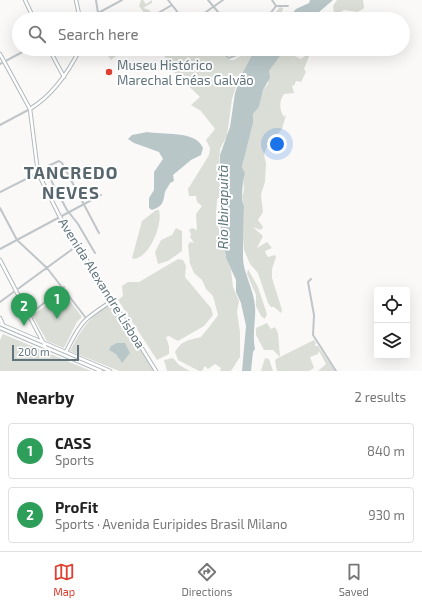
<!DOCTYPE html>
<html lang="en">
<head>
<meta charset="utf-8">
<style>
	:root { --surface:#fff; --page:#f2f2f2; --text:#222; --muted:#767676; --line:#e0e0e0; --accent:#df4032 }
	body { margin:0; font-family:"Exo 2",sans-serif; background:var(--page); color:var(--text) }
	.controls { position:absolute; right:12px; bottom:12px; display:grid; overflow:hidden; border-radius:4px; box-shadow:0 4px 16px #0002 }
	.controls button { width:36px; height:36px; display:grid; place-items:center; padding:0; border:0; border-bottom:1px solid var(--line); background:var(--surface); color:var(--text); font:20px sans-serif }
	.scale { position:absolute; left:12px; bottom:10px; width:67px; box-sizing:border-box; padding-left:4px; border:2px solid #61747c; border-top:0; font-size:11px; line-height:14px; white-space:nowrap; color:#61747c; -webkit-text-stroke:3px #fff; paint-order:stroke }
	.you { position:absolute; left:277px; top:144px; width:14px; height:14px; margin:-10px; border:3px solid #fff; border-radius:50%; background:#1a73e8; box-shadow:0 0 0 6px #1a73e833 }
	.badge { display:grid; place-items:center; width:26px; height:26px; border-radius:50%; background:var(--accent); color:#fff; font-size:13px; font-weight:700 }
	.pin { position:absolute; translate:-50% -33px; filter:drop-shadow(0 1px 2px #0008) }
	.pin::after { content:''; position:absolute; top:21px; width:14px; height:12px; background:inherit; clip-path:polygon(0 0,100% 0,50% 100%) }
	.list { margin:0; padding:0; list-style:none }
	h2 { display:flex; justify-content:space-between; align-items:center; height:52px; margin:0; padding:0 16px; font-size:17px }
	h2 small { font-size:13px; font-weight:400; color:var(--muted) }
	.list li { display:grid; grid-template-columns:26px 1fr auto; gap:12px; align-items:center; box-sizing:border-box; height:56px; margin:0 8px 8px; padding:0 8px; border:1px solid var(--line); border-radius:4px }
	.list b { display:block; font-size:15px; white-space:nowrap }
	.list p { margin:0; font-size:13px; white-space:nowrap; color:var(--muted) }
	.list em { font-size:13px; font-style:normal; color:var(--muted) }
	.icon { flex:none; width:22px; height:22px; fill:none; stroke:currentColor; stroke-width:2; stroke-linecap:round; stroke-linejoin:round }
	.map { position:relative; flex:none; width:422px; height:371px; overflow:hidden }
	.search { position:absolute; background:var(--surface); box-shadow:0 4px 16px #0002; left:12px; right:12px; top:12px; height:44px; display:flex; align-items:center; gap:10px; box-sizing:border-box; padding:0 14px; border-radius:22px; color:var(--muted); font-size:15px }
	.sheet { height:180px; background:var(--surface) }
	nav { display:flex; justify-content:space-around; align-items:center; box-sizing:border-box; height:56px; border-top:1px solid var(--line); background:var(--surface); font-size:11px; color:var(--muted) }
	nav a { display:grid; justify-items:center; gap:2px }
	nav .on { color:var(--accent) }
	.map>svg:first-child { display:block }
	.green { fill:#dbded7 }
	.water { fill:#b8c6c8 }
	.lines { fill:none; stroke-linecap:round; stroke-linejoin:round }
	.secondary-casing { stroke:#b1b9bd; stroke-width:4.5 }
	.street { stroke:#bfc5c8; stroke-width:2 }
	.secondary { stroke:#fff; stroke-width:2.5 }
	.poi-dot { fill:#df4032; stroke:#fff; stroke-width:1.5 }
	.labels { text-anchor:middle; stroke-width:4; stroke-linejoin:round; paint-order:stroke }
	.poi-label { font-size:13px; fill:#61747c; stroke:#fff; text-anchor:start }
	.street-label { font-size:13px; fill:#61747c; stroke:#fff }
	.water-label { font-size:14px; font-style:italic; fill:#60787c; stroke:#fff }
	.district-label { font-size:17px; font-weight:bold; letter-spacing:1px; fill:#57676d; stroke:#fff }
</style>
</head>
<body>
<div class="map">
<svg width="422" height="371" viewBox="0 0 422 371">
	<rect width="100%" height="100%" fill="#faf9f8"/>
	<!-- green -->
	<path class="green" d="M141,0H143L146,4L152,0V3L143,8L149,10L152,13L145,14L139,6Z
		M337,0H363L364,8L358,12L344,10L338,14L334,13L333,6Z
		M280,7L283,8L281,15H288L287,19H270Z
		M103,49H125L111,60Z
		M160,49H207L212,53L219,51L230,60H234L245,53L243,49H257L238,81L232,99L227,136L220,149L218,175L221,196L217,199L216,218L222,243L225,248V255L231,270L233,287L239,301L237,312L240,332V357L231,371H220L221,368L215,364L208,369L205,366L202,371H199L178,360L175,352C182,340 189,340 201,337C207,329 212,324 218,315L213,296L206,289L202,280L194,273L190,264L188,245L190,242L194,243L190,237L191,234L189,230L192,228L197,230L196,214L202,206L197,202L196,196H189L188,189L209,155L210,148L206,140L215,129L201,111L191,105L200,97L174,72Z
		M287,49H309L308,51L301,52L295,56L301,59L306,55L309,56L304,69L306,72L301,82L296,81L294,86L292,85L294,93L284,94C279,101 279,110 284,117L286,115L282,129L267,147L264,154L266,164L265,182L261,194L263,212L258,220L263,227L261,230L253,227L263,236L257,248L267,242L272,248L265,251L266,254L268,257L275,255L276,257L272,269V278L282,310L281,313L274,307H271L268,303L258,273L250,264L244,250L242,228L244,206L242,196L244,190L242,167L253,123V114L259,107L263,90L268,84L269,71L278,57L284,51L283,55Z
		M156,210H159C163,224 150,257 134,259L132,258L142,221Z
		M176,228L182,231V251L168,261L158,264L155,252L161,240L172,235Z
		M178,259L183,260L186,266L185,277L211,308L213,315L204,326L178,341L169,336L166,337L169,346V354L157,360L118,300L123,296L122,286L128,282H139Z
		M248,269L258,287L267,314L265,319L261,316L256,306V295L247,274Z
		M64,293L82,317L77,322L64,348L47,341L32,315Z
		M112,304L124,322L126,331L136,340L156,371H119L70,351C79,332 92,313 112,304Z
		M267,323L271,329L275,327L278,333L280,357L273,350H264L256,335V328Z
		M3,334L91,371H0V340Z
		M314,340L316,343L315,346H318L335,371H318L326,364L319,351L318,354L310,357L314,368L309,371H277L275,361L276,359Z
		M173,358L179,365L190,371H167L164,360Z
		M265,358L269,359L273,371H261Z"/>
	<!-- water -->
	<path class="water" d="M310,0H333L311,19H287L296,9L309,3Z
		M258,49H285L269,71L270,78L263,90L259,107L253,114V123L242,167L245,174C243,176 242,194 242,198C242,201 244,204 244,207C243,224 243,241 243,258C243,272 254,290 255,306C256,320 252,335 255,349L253,352L251,371H242L246,326L241,303L236,292V280L226,258L225,251L226,248L220,231L223,216L220,206L222,192L219,191L220,155L230,127L235,93L241,76L251,57Z
		M147,132C162,135 196,130 203,148L201,155L191,160L173,175L174,181L170,183C169,186 166,189 165,192C163,203 163,206 152,210L149,208V198L154,190V172L163,159L159,152L134,143L128,139L132,135Z
		M117,343H125L130,353L122,363L116,354L109,350L111,346Z"/>
	<g class="lines">
		<defs>
			<path id="secondary" d="M25,0L34,19
				M76,0L80,19
				M49,49L64,77
				M0,54L30,109L38,173L60,217L156,371
				M30,109C53,95 68,73 80,49
				M0,260L46,348
				M0,318L3,325
				M0,324L110,371
				M0,328L101,371
				M66,352C81,321 84,319 112,301"/>
		</defs>
		<!-- secondary casing -->
		<use href="#secondary" class="secondary-casing"/>
		<!-- street -->
		<path class="street" d="M96,0L98,13
			M168,0L183,19
			M208,0L224,19
			M272,0L276,6
			M153,16L172,5
			M87,19L122,0
			M196,19L223,0
			M266,19L276,6H288
			M217,49L229,58L237,55L243,49
			M0,64L28,49
			M0,125L30,109
			M0,192L38,173
			M0,208L17,240L47,268L86,318
			M0,249L101,195
			M95,253L78,224L67,210L46,171L48,166L59,161L62,163L99,233
			M311,279L308,282L314,315L313,335L336,371
			M0,302L78,245
			M29,315L64,287"/>
		<!-- secondary -->
		<use href="#secondary" class="secondary"/>
	</g>
	<!-- markers -->
	<circle class="poi-dot" cx="109" cy="72" r="4"/>
	<g class="labels">
		<!-- poi labels -->
		<g class="poi-label">
			<text x="117" y="70">Museu Histórico<tspan x="117" dy="15">Marechal Enéas Galvão</tspan></text>
		</g>
		<!-- street labels -->
		<g class="street-label">
			<text transform="translate(102 283) rotate(58)" y="5">Avenida Alexandre Lisboa</text>
		</g>
		<!-- water labels -->
		<g class="water-label">
			<text transform="translate(223 207) rotate(-90)" y="5">Rio Ibirapuitã</text>
		</g>
		<!-- district labels -->
		<g class="district-label">
			<text x="71" y="179">TANCREDO<tspan x="71" dy="20">NEVES</tspan></text>
		</g>
	</g>
</svg>
<div class="controls">
<button><svg class="icon" aria-label="locate" viewBox="0 0 24 24"><circle cx="12" cy="12" r="6"/><path d="M12 2v4M12 18v4M2 12h4M18 12h4"/></svg></button>
<button><svg class="icon" aria-label="layers" viewBox="0 0 24 24"><path d="M12 4l9 5-9 5-9-5zM3 14l9 5 9-5"/></svg></button>
</div>
<div class="scale">200 m</div>
<div class="you"></div>
<div class="pin badge" style="left:57px;top:319px;background:#2e9e5b">1</div>
<div class="pin badge" style="left:24px;top:326px;background:#2e9e5b">2</div>
<div class="search"><svg class="icon" aria-label="search" viewBox="0 0 24 24"><circle cx="10" cy="10" r="6"/><path d="M15 15l6 6"/></svg>Search here</div>
</div>
<section class="sheet">
<h2>Nearby<small>2 results</small></h2>
<ul class="list">
<li><span class="badge" style="background:#2e9e5b">1</span><div><b>CASS</b><p>Sports</p></div><em>840 m</em></li>
<li><span class="badge" style="background:#2e9e5b">2</span><div><b>ProFit</b><p>Sports · Avenida Euripides Brasil Milano</p></div><em>930 m</em></li>
</ul>
</section>
<nav>
<a class="on"><svg class="icon" aria-label="map" viewBox="0 0 24 24"><path d="M3 6l6-2 6 2 6-2v14l-6 2-6-2-6 2zM9 4v14M15 6v14"/></svg>Map</a>
<a><svg class="icon" aria-label="directions" viewBox="0 0 24 24"><path d="M12 3l9 9-9 9-9-9zM9 14v-3h6M13 9l2 2-2 2"/></svg>Directions</a>
<a><svg class="icon" aria-label="saved" viewBox="0 0 24 24"><path d="M7 4h10v16l-5-4-5 4z"/></svg>Saved</a>
</nav>
</body>
</html>
